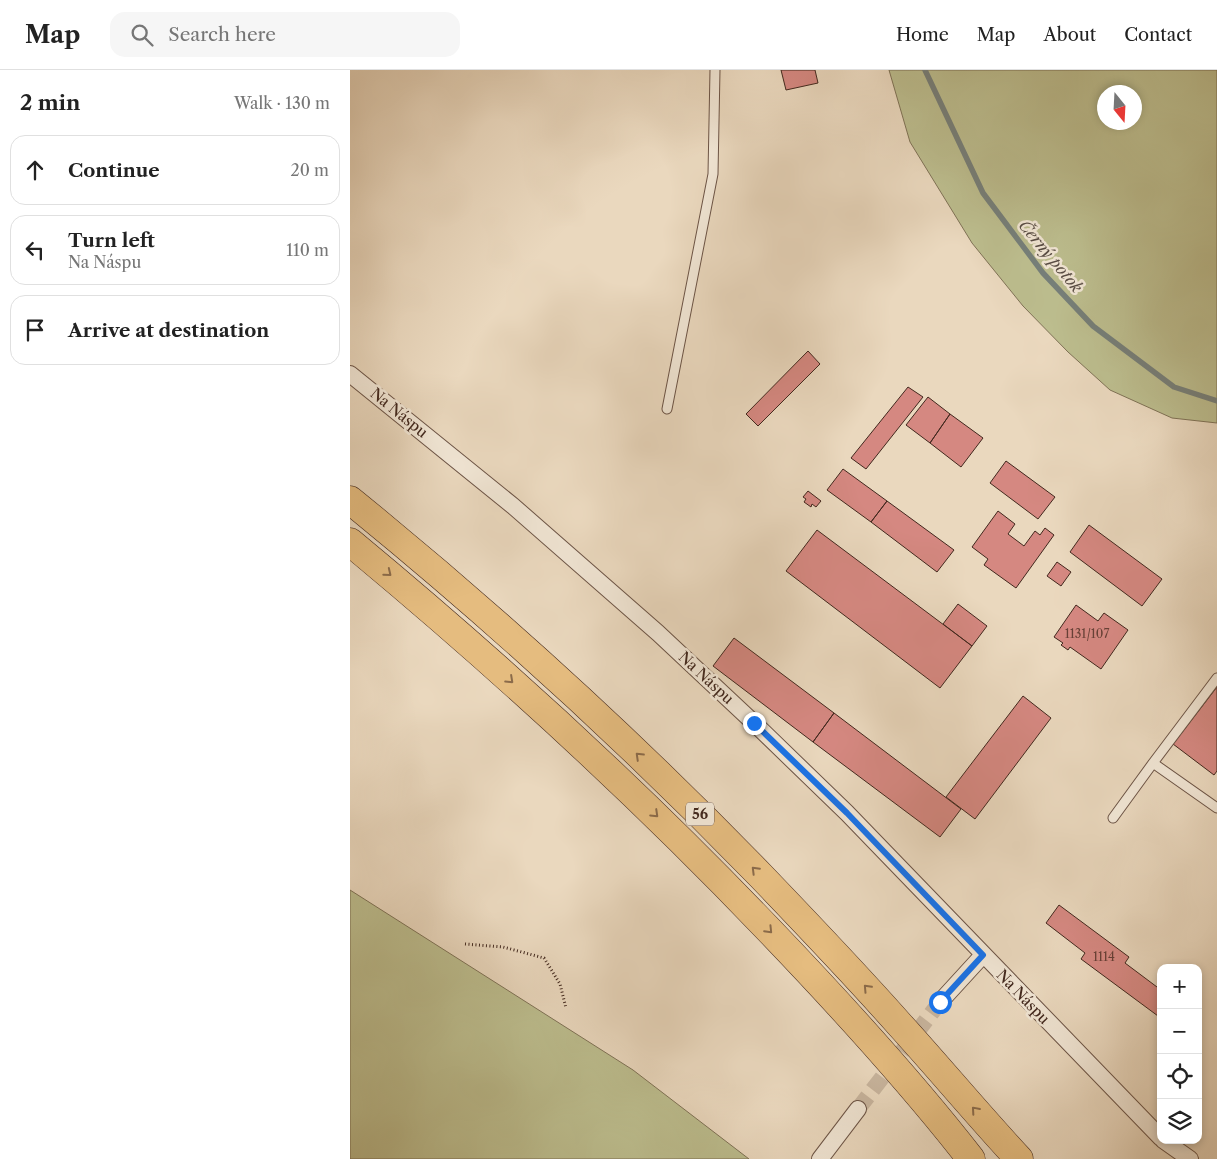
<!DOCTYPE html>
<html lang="en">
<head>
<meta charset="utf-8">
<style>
	:root { --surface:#fff; --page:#f6f6f6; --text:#222; --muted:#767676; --line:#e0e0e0 }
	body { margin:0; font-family:"Libre Caslon Text",serif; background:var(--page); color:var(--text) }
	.controls { position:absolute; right:15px; bottom:15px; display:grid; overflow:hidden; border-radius:10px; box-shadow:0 2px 8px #0003 }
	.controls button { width:45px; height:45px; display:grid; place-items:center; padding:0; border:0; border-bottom:1px solid var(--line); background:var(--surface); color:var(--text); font:25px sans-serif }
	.compass { position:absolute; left:747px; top:15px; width:45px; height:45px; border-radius:50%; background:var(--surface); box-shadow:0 2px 8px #0003; rotate:162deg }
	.stop { position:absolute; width:15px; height:15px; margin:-11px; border:4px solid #1a73e8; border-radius:50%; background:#fff }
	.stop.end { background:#1a73e8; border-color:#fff; box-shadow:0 1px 5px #0008 }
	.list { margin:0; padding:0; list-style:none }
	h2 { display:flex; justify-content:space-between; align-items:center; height:65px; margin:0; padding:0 20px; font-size:21px }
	h2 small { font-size:16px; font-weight:400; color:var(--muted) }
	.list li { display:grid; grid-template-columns:32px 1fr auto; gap:15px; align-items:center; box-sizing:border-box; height:70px; margin:0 10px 10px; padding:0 10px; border:1px solid var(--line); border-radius:15px }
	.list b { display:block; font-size:19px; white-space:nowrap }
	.list p { margin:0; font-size:16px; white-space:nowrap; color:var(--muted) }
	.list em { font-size:16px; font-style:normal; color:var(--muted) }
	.icon { flex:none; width:28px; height:28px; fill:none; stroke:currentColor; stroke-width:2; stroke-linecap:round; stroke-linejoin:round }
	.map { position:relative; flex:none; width:867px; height:1089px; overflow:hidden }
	header { display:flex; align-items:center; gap:30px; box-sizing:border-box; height:70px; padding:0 25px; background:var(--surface); border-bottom:1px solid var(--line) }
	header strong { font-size:24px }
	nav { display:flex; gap:28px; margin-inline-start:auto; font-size:18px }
	.search { width:350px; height:45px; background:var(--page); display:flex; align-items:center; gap:12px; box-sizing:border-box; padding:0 18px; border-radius:15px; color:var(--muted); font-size:19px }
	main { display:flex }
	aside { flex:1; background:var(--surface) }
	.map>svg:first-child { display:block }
	.green { fill:#bcbd8e; stroke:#7f7256; fill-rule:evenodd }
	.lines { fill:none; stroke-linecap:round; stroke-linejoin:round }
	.stream { stroke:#767f79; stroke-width:5.5 }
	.building { fill:#d58881; stroke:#42281e }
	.street-tunnel { stroke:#c8b59e; stroke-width:16; stroke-dasharray:16 8; stroke-linecap:butt }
	.lane-casing { stroke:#6c5446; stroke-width:11 }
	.street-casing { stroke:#6c5446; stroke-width:18 }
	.highway-casing { stroke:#42281e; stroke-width:29 }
	.path { stroke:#42281e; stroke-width:3; stroke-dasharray:1 2.5; stroke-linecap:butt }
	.lane { stroke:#f1e6d5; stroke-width:9 }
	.street { stroke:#f1e6d5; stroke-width:16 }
	.highway { stroke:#e5bc7f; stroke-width:28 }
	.oneway { stroke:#8b6b4a }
	.route { stroke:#1a73e8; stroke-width:6 }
	.labels { text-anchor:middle; stroke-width:5; stroke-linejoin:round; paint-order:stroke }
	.number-label { font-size:12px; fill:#674037 }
	.shield { fill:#f1e6d5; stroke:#766155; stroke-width:1 }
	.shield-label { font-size:14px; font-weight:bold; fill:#42281e }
	.street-label { font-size:15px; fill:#42281e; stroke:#f1e6d5 }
	.water-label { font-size:16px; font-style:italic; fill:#584c44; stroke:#f1e6d5 }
</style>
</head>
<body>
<header>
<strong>Map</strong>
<div class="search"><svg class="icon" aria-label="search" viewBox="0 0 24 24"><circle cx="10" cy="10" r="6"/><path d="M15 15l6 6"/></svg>Search here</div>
<nav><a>Home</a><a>Map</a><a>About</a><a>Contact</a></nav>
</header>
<main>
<aside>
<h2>2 min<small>Walk · 130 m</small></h2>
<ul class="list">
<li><svg class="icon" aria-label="ahead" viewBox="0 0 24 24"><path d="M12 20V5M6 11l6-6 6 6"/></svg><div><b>Continue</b></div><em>20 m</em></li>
<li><svg class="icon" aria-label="left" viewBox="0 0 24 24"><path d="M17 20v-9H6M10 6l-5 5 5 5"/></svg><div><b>Turn left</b><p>Na Náspu</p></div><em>110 m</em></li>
<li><svg class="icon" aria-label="arrive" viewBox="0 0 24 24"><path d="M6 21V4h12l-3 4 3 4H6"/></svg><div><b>Arrive at destination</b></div></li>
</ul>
</aside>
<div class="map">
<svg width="867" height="1089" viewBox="0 0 867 1089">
	<rect width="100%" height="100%" fill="#ead8be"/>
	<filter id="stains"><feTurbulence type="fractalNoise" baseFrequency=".004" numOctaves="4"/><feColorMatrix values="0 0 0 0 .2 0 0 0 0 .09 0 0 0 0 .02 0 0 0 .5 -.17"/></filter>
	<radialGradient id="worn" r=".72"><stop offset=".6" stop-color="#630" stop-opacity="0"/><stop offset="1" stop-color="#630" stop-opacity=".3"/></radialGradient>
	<!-- green -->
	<path class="green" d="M539,0H867V353L822,348L760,320L718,282L673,236L622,173L560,72ZM754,22H784V52H754Z
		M0,820L283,1000L399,1089H0Z"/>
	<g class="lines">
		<!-- stream -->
		<path class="stream" d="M575,0L633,123L693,203L743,256L824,317L867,331"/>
	</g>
	<!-- building -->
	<path class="building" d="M431,0H465L468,13L436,20Z
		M458,281L470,294L408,356L396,344Z
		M558,317L573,327L516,399L501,388Z
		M578,327L600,344L580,373L556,355Z
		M600,344L633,368L611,397L580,373Z
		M656,391L705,427L688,449L640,413Z
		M493,399L537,431L521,452L477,420Z
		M458,421L471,431L466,437L462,434L461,437L454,432L456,429L453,427Z
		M537,431L604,480L587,502L521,452Z
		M648,441L665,454L658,464L674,476L685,461L690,465L695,458L704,465L666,518L634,495L638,489L622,477Z
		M739,455L812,509L792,536L720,482Z
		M467,460L622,576L590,618L436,501Z
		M707,492L721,502L711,516L697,506Z
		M608,534L637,556L622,576L593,554Z
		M726,535L748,551L754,543L778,560L751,599L720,577L718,580L711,575L713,573L704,567Z
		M384,568L484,643L463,672L363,596Z
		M867,617V701L864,705L823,674Z
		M673,626L701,648L625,749L596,727Z
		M484,643L611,739L590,767L463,672Z
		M709,835L779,887L775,893L811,920V942L808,946L731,889L735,883L696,853Z"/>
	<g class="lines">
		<!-- street-tunnel -->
		<path class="street-tunnel" d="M508,1039L590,932"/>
		<defs>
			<path id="lane" d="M317,339L363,104L365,0
				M803,693L867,608
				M763,748L803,693L867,738"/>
			<path id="street" d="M0,304L163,436L308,563L404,653L497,743L811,1068
				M590,932L633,885
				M813,1070L840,1089
				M470,1089L508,1039"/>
			<path id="highway" d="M0,430C144,547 282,673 411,806C458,855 505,904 550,955C590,999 628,1045 669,1089
				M0,472C146,593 286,721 417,858C488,932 558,1008 621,1089"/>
		</defs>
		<!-- lane casing -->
		<use href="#lane" class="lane-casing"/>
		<!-- street casing -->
		<use href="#street" class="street-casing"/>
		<!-- highway casing -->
		<use href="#highway" class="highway-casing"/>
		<!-- path -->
		<path class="path" d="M115,874L153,877L194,888L210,914L216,938"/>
		<!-- lane -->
		<use href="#lane" class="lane"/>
		<!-- street -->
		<use href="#street" class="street"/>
		<!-- highway -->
		<use href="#highway" class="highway"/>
	</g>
	<!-- one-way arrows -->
	<defs><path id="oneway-chevron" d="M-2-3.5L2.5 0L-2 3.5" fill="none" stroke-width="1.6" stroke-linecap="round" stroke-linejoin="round" transform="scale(1.25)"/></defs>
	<g class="oneway">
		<use href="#oneway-chevron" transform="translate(38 503) rotate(39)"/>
		<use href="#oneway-chevron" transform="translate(160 610) rotate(43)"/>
		<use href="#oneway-chevron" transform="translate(289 686) rotate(-136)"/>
		<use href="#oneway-chevron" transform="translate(305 744) rotate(44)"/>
		<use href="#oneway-chevron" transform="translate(405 800) rotate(-135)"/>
		<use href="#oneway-chevron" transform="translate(419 860) rotate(46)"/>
		<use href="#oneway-chevron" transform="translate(517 918) rotate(-133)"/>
		<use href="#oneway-chevron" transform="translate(625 1040) rotate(-131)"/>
	</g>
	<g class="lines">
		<!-- route -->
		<path class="route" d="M404,653L497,743L633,885L590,932"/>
	</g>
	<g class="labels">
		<!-- number labels -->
		<g class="number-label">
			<text x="737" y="568">1131/107</text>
			<text x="754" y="891">1114</text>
		</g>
		<!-- shield labels -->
		<rect class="shield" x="336" y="732.5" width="28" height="23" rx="4"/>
		<g class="shield-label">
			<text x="350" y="749">56</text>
		</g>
		<!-- street labels -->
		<g class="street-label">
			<text transform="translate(49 343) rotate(39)" y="5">Na Náspu</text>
			<text transform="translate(356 608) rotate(43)" y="5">Na Náspu</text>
			<text transform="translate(673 927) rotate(46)" y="5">Na Náspu</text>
		</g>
		<!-- water labels -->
		<g class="water-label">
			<text transform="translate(701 186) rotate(50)" y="6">Černý potok</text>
		</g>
	</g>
	<rect width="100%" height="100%" filter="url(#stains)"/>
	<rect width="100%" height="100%" fill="url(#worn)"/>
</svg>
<div class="controls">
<button>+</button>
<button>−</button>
<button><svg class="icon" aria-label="locate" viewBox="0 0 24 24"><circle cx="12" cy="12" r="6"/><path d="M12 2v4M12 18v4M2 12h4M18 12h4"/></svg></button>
<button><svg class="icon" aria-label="layers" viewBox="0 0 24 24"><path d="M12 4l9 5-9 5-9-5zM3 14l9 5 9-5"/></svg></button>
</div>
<svg class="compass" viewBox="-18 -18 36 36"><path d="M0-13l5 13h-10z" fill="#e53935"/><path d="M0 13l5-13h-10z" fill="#767676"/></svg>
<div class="stop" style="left:590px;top:932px"></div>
<div class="stop end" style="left:404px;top:653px"></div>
</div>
</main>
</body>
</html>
